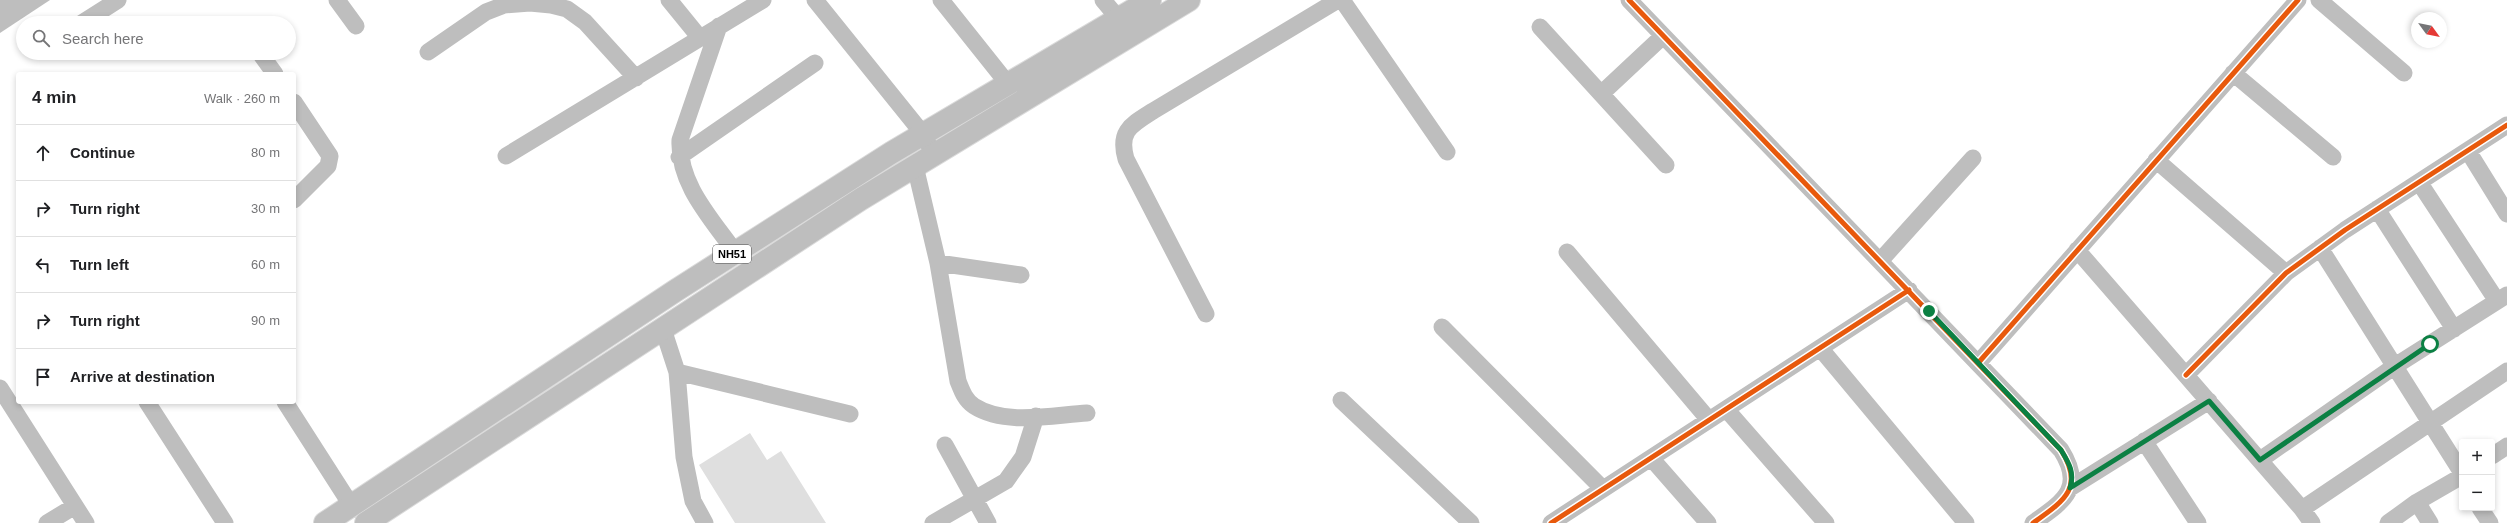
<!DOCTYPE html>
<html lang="en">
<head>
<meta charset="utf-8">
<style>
	:root { --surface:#fff; --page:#f2f2f2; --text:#202124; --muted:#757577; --line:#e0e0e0 }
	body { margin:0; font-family:Arial,sans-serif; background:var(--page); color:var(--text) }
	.controls { position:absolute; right:12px; bottom:12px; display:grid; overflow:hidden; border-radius:4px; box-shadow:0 2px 6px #0003 }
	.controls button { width:36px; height:36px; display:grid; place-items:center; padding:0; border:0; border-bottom:1px solid var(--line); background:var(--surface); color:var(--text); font:20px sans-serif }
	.compass { position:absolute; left:2411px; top:12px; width:36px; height:36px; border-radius:50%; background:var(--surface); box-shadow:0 2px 6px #0003; rotate:123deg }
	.stop { position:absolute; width:12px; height:12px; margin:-9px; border:3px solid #0b8043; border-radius:50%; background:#fff }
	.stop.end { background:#0b8043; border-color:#fff; box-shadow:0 1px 4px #0008 }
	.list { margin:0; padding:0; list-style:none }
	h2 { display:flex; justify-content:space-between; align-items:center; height:52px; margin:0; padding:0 16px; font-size:17px }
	h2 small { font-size:13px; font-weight:400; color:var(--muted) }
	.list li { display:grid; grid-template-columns:26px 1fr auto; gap:12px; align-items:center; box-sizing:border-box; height:56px; padding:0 16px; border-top:1px solid var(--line) }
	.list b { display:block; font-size:15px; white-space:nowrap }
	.list em { font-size:13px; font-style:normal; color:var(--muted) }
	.icon { flex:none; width:22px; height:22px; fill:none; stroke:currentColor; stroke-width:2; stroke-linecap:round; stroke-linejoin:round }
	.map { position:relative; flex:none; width:2507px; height:523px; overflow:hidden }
	.search { position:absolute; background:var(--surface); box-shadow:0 2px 6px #0003; left:16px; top:16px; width:280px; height:44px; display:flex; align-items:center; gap:10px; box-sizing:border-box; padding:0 14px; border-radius:22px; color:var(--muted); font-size:15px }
	.panel { position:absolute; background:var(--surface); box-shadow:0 2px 6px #0003; left:16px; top:72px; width:280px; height:332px; border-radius:4px }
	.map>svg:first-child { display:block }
	.water { fill:#bebebe }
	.building { fill:#dfdfdf }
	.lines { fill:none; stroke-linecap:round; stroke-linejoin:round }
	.highway-casing { stroke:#dbdbdb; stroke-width:24 }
	.minor { stroke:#bebebe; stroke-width:17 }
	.highway { stroke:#bebebe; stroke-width:22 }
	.cycleway-casing { stroke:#fff; stroke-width:8 }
	.cycleway { stroke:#e8590c; stroke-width:5 }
	.route { stroke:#0b8043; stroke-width:5 }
	.labels { text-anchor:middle; stroke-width:3.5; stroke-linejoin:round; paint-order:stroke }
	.shield { fill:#fff; stroke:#4c4c4c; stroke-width:1 }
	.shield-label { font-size:11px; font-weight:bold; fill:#000 }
</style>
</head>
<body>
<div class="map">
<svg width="2507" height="523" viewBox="0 0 2507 523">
	<rect width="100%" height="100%" fill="#fff"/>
	<!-- water -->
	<path class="water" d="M0,0H50L0,33Z"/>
	<!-- building -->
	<path class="building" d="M750,433L767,460L781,451L826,523H735L699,465Z"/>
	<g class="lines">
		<defs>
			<path id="highway" d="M325,523L675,291L891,153L1150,0
				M366,523L861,199L1189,0"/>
		</defs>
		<!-- highway casing -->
		<use href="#highway" class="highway-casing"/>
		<!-- minor -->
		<path class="minor" d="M337,0L356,26
			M669,0L700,38
			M815,0L923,134L934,155
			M941,0L1008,84
			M1103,0L1118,18
			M1342,0L1447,152
			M1629,0L2061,450C2085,488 2064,501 2033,523
			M2319,0L2404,73
			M82,23L118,0
			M719,26L680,140C678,184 711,218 735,252
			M1540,27L1666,165
			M428,52L486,12L504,5L530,3L551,5L567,9L585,22L636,78
			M262,56L275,74
			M2233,73L2333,157
			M1601,94L1663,36
			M294,102L330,156L328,166L294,200
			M2468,151L2507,214
			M506,156L763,0
			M679,157L815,63
			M2156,160L2286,273
			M915,166L938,263L958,381C962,391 965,400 974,406C1005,426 1053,415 1087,413
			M2419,182L2497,301
			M2377,209L2454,329
			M2320,248L2462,473
			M2077,250L2302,509L2312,523
			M1567,252L1709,420
			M1880,261L1973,158
			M938,263L1021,275
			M1206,314L1126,159C1118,131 1131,125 1153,111L1338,0
			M1442,327L1603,489
			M663,329L677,372L684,457L693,501L705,523
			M1820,348L1966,523
			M1979,362L2298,0
			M677,372L850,414
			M2186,375L2286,273L2345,230L2507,125
			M0,388L86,523
			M1341,400L1471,523
			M147,402L225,523
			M285,402L351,505
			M1726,409L1826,523
			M2144,441L2198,523
			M945,445L988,523
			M2492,456L2507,446
			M1651,458L1708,523
			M2260,460L2395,366L2507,295
			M2070,488L2209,401
			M2417,502L2430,523
			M2480,508L2490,523
			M2302,509L2507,371
			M47,523L75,506
			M933,523L1006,481L1023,457L1036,416
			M1551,523L1909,290
			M2388,523L2417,502L2462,476"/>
		<!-- highway -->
		<use href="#highway" class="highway"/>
		<defs>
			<path id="cycleway" d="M1629,0L2061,450C2085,488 2064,501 2033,523
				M1979,362L2298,0
				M2186,375L2286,273L2345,230L2507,125
				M1551,523L1909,290"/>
		</defs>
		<!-- cycleway casing -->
		<use href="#cycleway" class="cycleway-casing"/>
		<!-- cycleway -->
		<use href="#cycleway" class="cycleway"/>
	</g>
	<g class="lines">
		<!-- route -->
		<path class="route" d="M1929,311L2061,450C2069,463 2075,473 2070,488L2209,401L2260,460L2430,344"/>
	</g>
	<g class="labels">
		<!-- shield labels -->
		<rect class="shield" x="713" y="245" width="38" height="18" rx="3"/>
		<g class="shield-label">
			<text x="732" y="258">NH51</text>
		</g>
	</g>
</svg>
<div class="controls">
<button>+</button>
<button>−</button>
</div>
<svg class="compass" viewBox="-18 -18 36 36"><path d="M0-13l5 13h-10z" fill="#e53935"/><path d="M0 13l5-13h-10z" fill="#757577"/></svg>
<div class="stop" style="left:2430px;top:344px"></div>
<div class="stop end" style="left:1929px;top:311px"></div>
<div class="search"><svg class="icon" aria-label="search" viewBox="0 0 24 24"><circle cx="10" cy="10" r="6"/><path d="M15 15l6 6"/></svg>Search here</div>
<section class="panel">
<h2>4 min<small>Walk · 260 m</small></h2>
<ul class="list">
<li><svg class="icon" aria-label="ahead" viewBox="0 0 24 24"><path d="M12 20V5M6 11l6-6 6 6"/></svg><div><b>Continue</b></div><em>80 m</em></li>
<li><svg class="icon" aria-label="right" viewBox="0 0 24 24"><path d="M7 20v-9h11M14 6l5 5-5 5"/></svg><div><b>Turn right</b></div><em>30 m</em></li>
<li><svg class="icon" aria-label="left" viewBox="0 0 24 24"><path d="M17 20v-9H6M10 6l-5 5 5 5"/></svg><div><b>Turn left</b></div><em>60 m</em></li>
<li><svg class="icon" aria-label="right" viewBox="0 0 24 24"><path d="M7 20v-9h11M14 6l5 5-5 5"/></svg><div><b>Turn right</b></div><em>90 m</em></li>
<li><svg class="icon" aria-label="arrive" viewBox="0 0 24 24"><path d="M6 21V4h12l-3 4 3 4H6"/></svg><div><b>Arrive at destination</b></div></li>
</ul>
</section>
</div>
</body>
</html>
